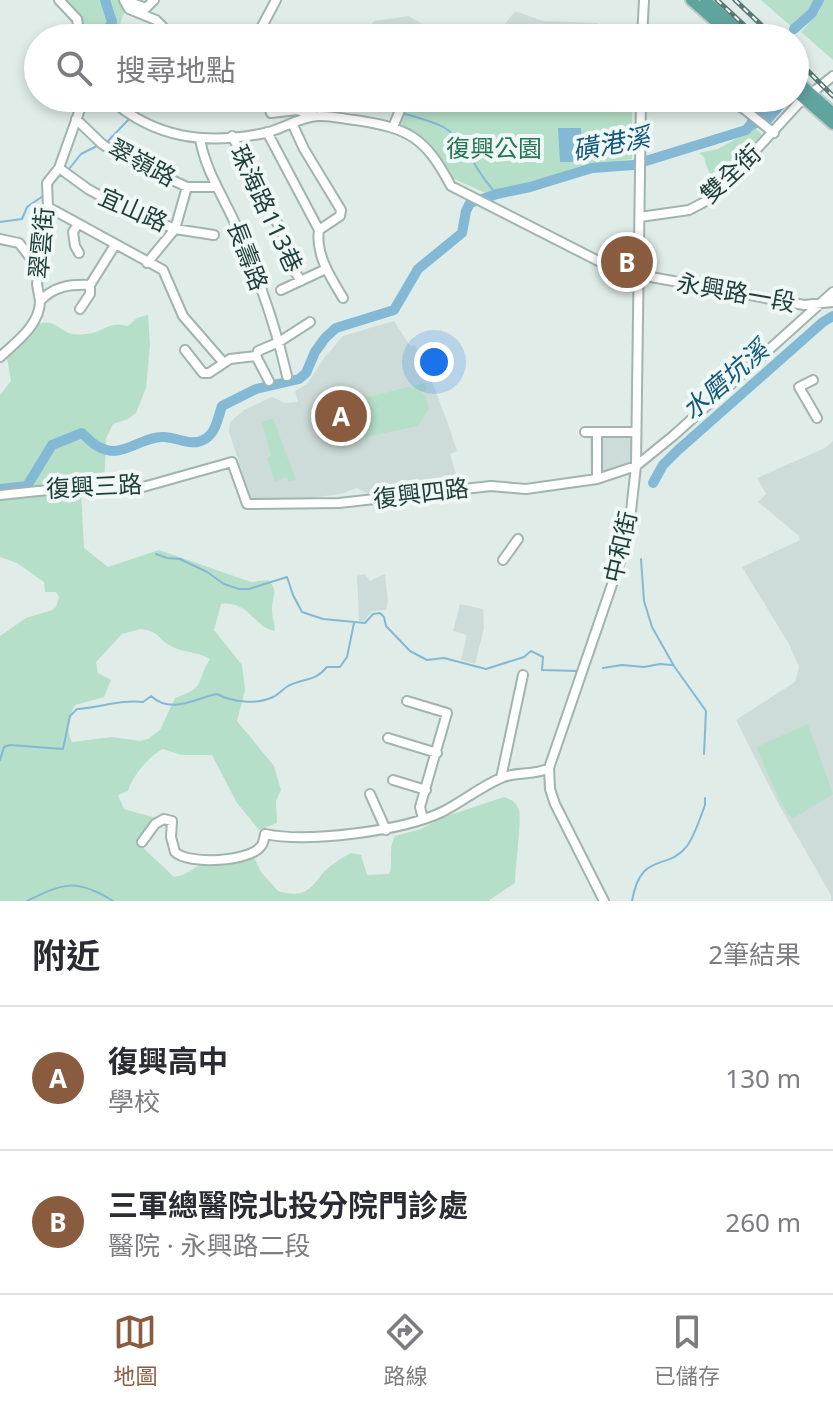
<!DOCTYPE html>
<html lang="zh-TW">
<head>
<meta charset="utf-8">
<style>
	:root { --surface:#fff; --page:#f7f7f7; --text:#2b2b33; --muted:#7c7c81; --line:#e1e1e2; --accent:#895c3f }
	body { margin:0; font-family:"Noto Sans","Noto Sans TC",sans-serif; background:var(--page); color:var(--text) }
	.you { position:absolute; left:434px; top:362px; width:28px; height:28px; margin:-20px; border:6px solid #fff; border-radius:50%; background:#1a73e8; box-shadow:0 0 0 12px #1a73e833 }
	.badge { display:grid; place-items:center; width:52px; height:52px; border-radius:50%; background:var(--accent); color:#fff; font-size:26px; font-weight:700 }
	.pin { position:absolute; translate:-50% -50%; border:4px solid #fff; box-shadow:0 2px 8px #0006 }
	.list { margin:0; padding:0; list-style:none }
	h2 { display:flex; justify-content:space-between; align-items:center; height:104px; margin:0; padding:0 32px; font-size:34px }
	h2 small { font-size:26px; font-weight:400; color:var(--muted) }
	.list li { display:grid; grid-template-columns:52px 1fr auto; gap:24px; align-items:center; box-sizing:border-box; height:144px; padding:0 32px; border-top:2px solid var(--line) }
	.list b { display:block; font-size:30px; white-space:nowrap }
	.list p { margin:0; font-size:26px; white-space:nowrap; color:var(--muted) }
	.list em { font-size:26px; font-style:normal; color:var(--muted) }
	.icon { flex:none; width:44px; height:44px; fill:none; stroke:currentColor; stroke-width:2; stroke-linecap:round; stroke-linejoin:round }
	.map { position:relative; flex:none; width:833px; height:901px; overflow:hidden }
	.search { position:absolute; background:var(--surface); box-shadow:0 4px 12px #0003; left:24px; right:24px; top:24px; height:88px; display:flex; align-items:center; gap:20px; box-sizing:border-box; padding:0 28px; border-radius:44px; color:var(--muted); font-size:30px }
	.sheet { height:392px; background:var(--surface) }
	nav { display:flex; justify-content:space-around; align-items:center; box-sizing:border-box; height:112px; border-top:2px solid var(--line); background:var(--surface); font-size:22px; color:var(--muted) }
	nav a { display:grid; justify-items:center; gap:4px }
	nav .on { color:var(--accent) }
	.map>svg:first-child { display:block }
	.built { fill:#cddcd8 }
	.green { fill:#b6dfc9; fill-rule:evenodd }
	.water { fill:#83b9d5 }
	.lines { fill:none; stroke-linecap:round; stroke-linejoin:round }
	.stream { stroke:#83b9d5; stroke-width:2 }
	.river { stroke:#83b9d5; stroke-width:10 }
	.minor-casing { stroke:#a2b4b0; stroke-width:12 }
	.major-casing { stroke:#c0c9c8; stroke-width:14 }
	.minor { stroke:#fff; stroke-width:8 }
	.major { stroke:#60a4a0; stroke-width:10 }
	.rail-casing { stroke:#597976; stroke-width:5 }
	.rail { stroke:#f0f8f5; stroke-width:2; stroke-dasharray:6; stroke-linecap:butt }
	.labels { text-anchor:middle; stroke-width:8; stroke-linejoin:round; paint-order:stroke }
	.park-label { font-size:24px; fill:#267654; stroke:#f0f8f5 }
	.street-label { font-size:24px; fill:#1f3d3a; stroke:#f0f8f5 }
	.water-label { font-size:26px; font-style:italic; fill:#15587d; stroke:#f0f8f5 }
</style>
</head>
<body>
<div class="map">
<svg width="833" height="901" viewBox="0 0 833 901">
	<rect width="100%" height="100%" fill="#dfece8"/>
	<!-- built -->
	<path class="built" d="M515,11L543,21L598,23V38H497L498,33Z
		M409,16L437,33L451,38H362L374,21Z
		M394,321L410,346L415,345L428,371L448,424L457,451L450,454L457,478L454,484L371,495L357,488L341,494L276,502L251,498L229,432L230,422L244,410L272,397L285,403L298,402L295,391L307,384L325,357L343,336Z
		M582,426H633L631,467L591,478L590,437L582,436Z
		M833,441V901H831V895L778,803L736,720L795,682L799,667L789,644L742,567L800,540L799,536L758,502L766,494L757,478L825,448Z
		M365,574L370,581L385,574L388,602L386,610L372,611L364,621H359L357,576Z
		M460,604L483,609L484,628L475,664L461,660L467,635L453,631Z"/>
	<!-- green -->
	<path class="green" d="M64,0H121L125,10L119,27L134,38H85L82,18Z
		M761,0H815V1L812,9L793,28Z
		M823,0H833V60L801,32L819,12Z
		M632,100V159L578,167L492,196L452,178L435,150L420,136L401,124L407,103L442,106Z
		M755,128L762,134L714,187C712,175 706,168 704,157L699,153L718,149Z
		M148,315L150,345L146,388L136,413L128,419L113,424L106,438L104,491H81L84,548L108,567L159,550L251,582L268,580C280,592 271,597 272,611C272,618 275,624 275,631C255,629 249,600 221,604L214,630L242,665L245,690L237,721L274,766L281,790L276,801L277,823L259,830L237,803L212,755H181L163,749C150,755 132,776 128,791L118,795L124,809L156,818L138,843L174,877L183,875L200,865L254,857L261,872L278,891C304,898 309,891 323,873C329,866 343,857 351,853L361,855L367,875L389,874C394,864 387,851 395,836L421,829L441,818L504,797C512,800 516,802 519,810C522,817 515,869 515,883L488,901H0V636L26,618L52,610L56,607L59,597L56,592H45L44,582L17,563L0,557V395L11,381L7,358C16,348 32,318 50,323C64,327 64,337 86,334C105,332 107,321 128,326L137,318ZM140,629C161,631 158,641 173,647C185,653 196,651 210,659C195,683 207,687 175,698L160,730L148,739L140,741L112,737L72,742C66,731 68,717 75,705L104,697L111,680L98,673L96,662L122,634Z
		M424,383L427,390L421,392L426,397L429,409L418,426L366,437C355,430 349,420 353,408L342,411L341,404Z
		M273,418L296,480L289,482L286,477L275,482L267,458L271,456L262,422Z
		M808,724L833,794L792,819L781,803L756,747Z"/>
	<!-- water -->
	<path class="water" d="M748,98H774L784,108L771,123L752,130L747,125L750,121Z
		M558,128H581L583,162H560Z"/>
	<g class="lines">
		<!-- stream -->
		<path class="stream" d="M226,98L245,109L265,106
			M363,98L396,111
			M272,105L307,98
			M134,113L149,98
			M402,113C415,117 433,121 445,128C467,142 477,176 497,194
			M107,142L130,118
			M69,169L81,154L97,146
			M51,185L60,175
			M0,222L22,219L27,207L43,196
			M156,554L167,558L180,559L207,572L224,584L239,589H249L287,577L293,595L302,612L323,619L365,623L373,614L380,613L384,617L386,626L410,651L427,660L444,658L486,669L524,657L531,651L543,657L542,670L577,671
			M641,559L644,601L652,627L674,666L706,711L704,754
			M603,668L622,665L644,667L660,664L672,665
			M0,760L4,747L10,745L63,749L70,716L77,709C99,708 121,699 143,702L151,696C172,715 195,698 217,694C232,702 257,705 273,697C279,694 283,689 288,686C305,677 313,683 327,667H340L347,657L354,623
			M27,901C64,883 76,878 113,901
			M632,901C641,850 667,872 687,846C695,835 700,818 705,805V798"/>
		<!-- river -->
		<path class="river" d="M794,29L812,13L819,0
			M104,38L112,22L105,0
			M653,483L663,465L677,451L823,322L833,316
			M0,489L27,486L52,445L82,433C91,442 100,451 114,451C131,450 145,437 162,437C177,436 191,448 205,439C216,433 218,417 222,406L256,389L299,379L306,373L315,352L325,338L336,328L394,310L418,269L462,233L466,211L470,203L497,194L530,187L592,168L633,165L746,130L752,123V98"/>
		<defs>
			<path id="minor" d="M59,0L77,19L80,38
				M124,0L129,9L156,20L174,38
				M124,0L146,8L154,0
				M231,38L259,32L276,0
				M642,38L644,0
				M109,98C155,139 206,145 265,133C283,129 299,117 318,116C330,115 343,119 355,120C409,128 425,137 451,186L618,271L804,305L833,302
				M266,98L271,113L297,110L315,116
				M724,98L744,109L774,133
				M76,119L102,144L119,155L187,187H216
				M292,123L304,149L341,210L340,216L319,230
				M393,127L405,98
				M267,132L319,230C315,254 331,278 343,298
				M232,136L287,242V260L301,281
				M200,139C206,173 225,199 238,230C258,276 276,327 287,376
				M59,168L88,189L115,204L175,229L214,235
				M48,207L163,270L183,316L223,362
				M640,217L689,210L712,198L798,104L833,76
				M78,224L73,232L75,246L79,253
				M0,239L19,243L38,268
				M147,263L175,229L187,187
				M281,290L326,269
				M40,301L37,284L48,207L47,183L59,168L84,98
				M80,309L90,294V285
				M185,350L203,373H209L230,359L256,356
				M0,357C16,342 40,325 40,301C54,286 71,284 90,285L115,245
				M813,380L799,387L817,418
				M269,381L256,356L258,351L279,342L310,322
				M585,432H635
				M597,432V479
				M0,495L86,486L121,490L143,487L232,462L247,504L339,503L491,486L526,489L597,479L636,466L673,436L833,292
				M503,560L518,539
				M407,701L447,713L420,807L423,819
				M388,738L437,753
				M501,778L523,675
				M393,780L426,790
				M370,794L386,830
				M142,842L155,824L164,819L172,821L171,837L175,852C188,865 250,862 261,846C264,843 264,838 265,834C308,843 402,831 442,812C462,802 480,787 501,778C516,771 534,776 549,768
				M604,901L555,804L550,789L549,768L628,538L636,466L641,98"/>
			<path id="major" d="M691,0L734,38
				M705,0L748,38
				M795,79L833,113
				M795,91L833,124"/>
		</defs>
		<!-- minor casing -->
		<use href="#minor" class="minor-casing"/>
		<!-- major casing -->
		<use href="#major" class="major-casing"/>
		<!-- minor -->
		<use href="#minor" class="minor"/>
		<!-- major -->
		<use href="#major" class="major"/>
		<defs>
			<path id="rail" d="M717,0L758,38
				M735,0L775,38
				M795,58L833,96"/>
		</defs>
		<!-- rail casing -->
		<use href="#rail" class="rail-casing"/>
		<!-- rail -->
		<use href="#rail" class="rail"/>
	</g>
	<g class="labels">
		<!-- park labels -->
		<g class="park-label">
			<text x="494" y="157">復興公園</text>
		</g>
		<!-- street labels -->
		<g class="street-label">
			<text transform="translate(142 163) rotate(28)" y="8">翠嶺路</text>
			<text transform="translate(731 174) rotate(-43)" y="8">雙全街</text>
			<text transform="translate(266 209) rotate(65)" y="8">珠海路113巷</text>
			<text transform="translate(133 210) rotate(24)" y="8">宜山路</text>
			<text transform="translate(42 243) rotate(-85)" y="8">翠雲街</text>
			<text transform="translate(247 256) rotate(69)" y="8">長壽路</text>
			<text transform="translate(736 293) rotate(10)" y="8">永興路一段</text>
			<text transform="translate(94 487) rotate(-3)" y="8">復興三路</text>
			<text transform="translate(421 494) rotate(-7)" y="8">復興四路</text>
			<text transform="translate(621 547) rotate(-77)" y="8">中和街</text>
		</g>
		<!-- water labels -->
		<g class="water-label">
			<text transform="translate(611 144) rotate(-11)" y="9">磺港溪</text>
			<text transform="translate(725 380) rotate(-41)" y="9">水磨坑溪</text>
		</g>
	</g>
</svg>
<div class="you"></div>
<div class="pin badge" style="left:341px;top:416px">A</div>
<div class="pin badge" style="left:627px;top:262px">B</div>
<div class="search"><svg class="icon" aria-label="search" viewBox="0 0 24 24"><circle cx="10" cy="10" r="6"/><path d="M15 15l6 6"/></svg>搜尋地點</div>
</div>
<section class="sheet">
<h2>附近<small>2筆結果</small></h2>
<ul class="list">
<li><span class="badge">A</span><div><b>復興高中</b><p>學校</p></div><em>130 m</em></li>
<li><span class="badge">B</span><div><b>三軍總醫院北投分院門診處</b><p>醫院 · 永興路二段</p></div><em>260 m</em></li>
</ul>
</section>
<nav>
<a class="on"><svg class="icon" aria-label="map" viewBox="0 0 24 24"><path d="M3 6l6-2 6 2 6-2v14l-6 2-6-2-6 2zM9 4v14M15 6v14"/></svg>地圖</a>
<a><svg class="icon" aria-label="directions" viewBox="0 0 24 24"><path d="M12 3l9 9-9 9-9-9zM9 14v-3h6M13 9l2 2-2 2"/></svg>路線</a>
<a><svg class="icon" aria-label="saved" viewBox="0 0 24 24"><path d="M7 4h10v16l-5-4-5 4z"/></svg>已儲存</a>
</nav>
</body>
</html>
